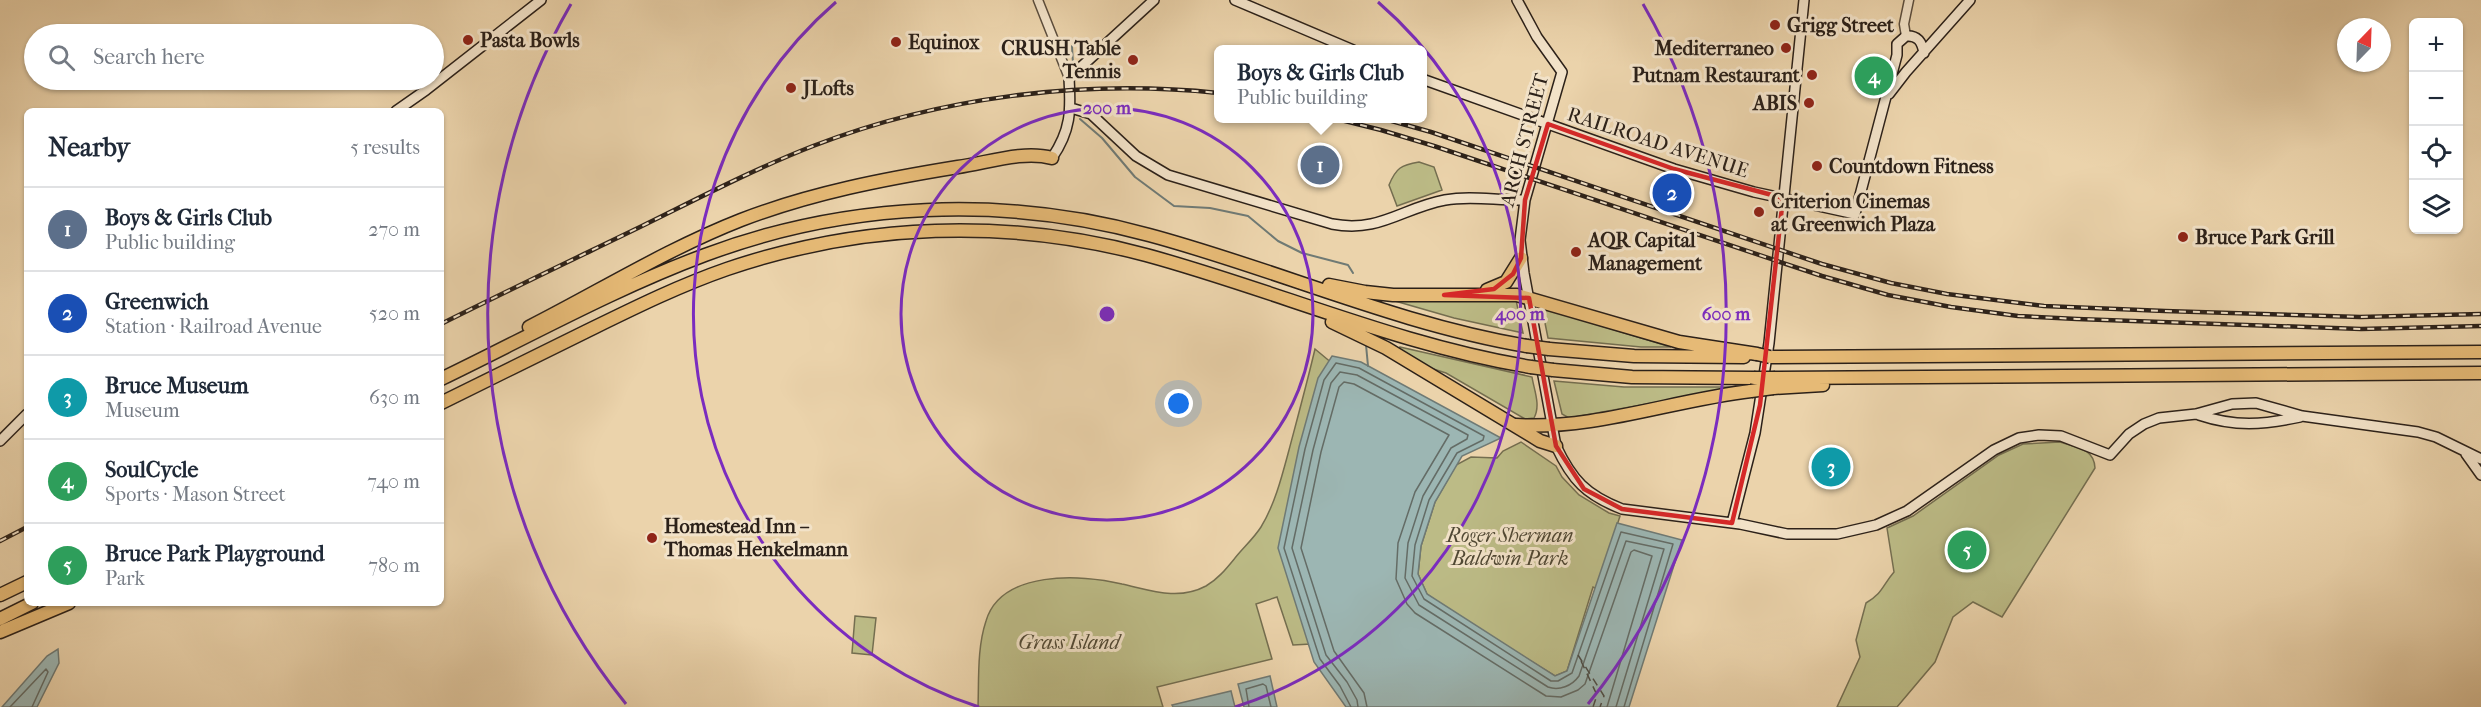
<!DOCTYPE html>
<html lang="en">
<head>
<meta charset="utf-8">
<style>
	:root { --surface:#fff; --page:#f6f6f7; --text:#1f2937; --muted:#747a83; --line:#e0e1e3; --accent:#1a73e8 }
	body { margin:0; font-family:"IM FELL French Canon",serif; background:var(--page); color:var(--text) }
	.controls { position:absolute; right:18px; top:18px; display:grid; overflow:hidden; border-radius:9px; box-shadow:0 2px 4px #0004 }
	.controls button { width:54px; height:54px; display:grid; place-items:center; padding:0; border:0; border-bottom:2px solid var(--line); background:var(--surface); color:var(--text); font:30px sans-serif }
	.compass { position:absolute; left:2337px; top:18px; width:54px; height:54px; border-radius:50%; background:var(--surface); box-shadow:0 2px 4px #0004; rotate:23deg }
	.you { position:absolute; left:1179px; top:404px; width:21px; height:21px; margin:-15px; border:4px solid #fff; border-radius:50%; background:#1a73e8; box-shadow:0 0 0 9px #1a73e833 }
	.badge { display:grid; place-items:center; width:39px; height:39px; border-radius:50%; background:var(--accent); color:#fff; font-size:20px; font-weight:700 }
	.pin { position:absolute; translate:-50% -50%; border:3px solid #fff; box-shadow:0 2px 6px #0006 }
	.popup { position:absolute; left:1214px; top:45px; width:213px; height:78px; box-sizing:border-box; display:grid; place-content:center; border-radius:9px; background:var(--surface); filter:drop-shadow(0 2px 4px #0005); font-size:20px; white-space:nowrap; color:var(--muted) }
	.popup b { font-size:22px; color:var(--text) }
	.popup::after { content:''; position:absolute; left:50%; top:100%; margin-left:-12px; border:12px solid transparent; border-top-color:var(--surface) }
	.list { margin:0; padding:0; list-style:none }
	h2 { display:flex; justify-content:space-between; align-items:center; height:78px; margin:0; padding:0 24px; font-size:26px }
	h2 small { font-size:20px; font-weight:400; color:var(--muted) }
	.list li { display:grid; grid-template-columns:39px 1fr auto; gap:18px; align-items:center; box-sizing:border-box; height:84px; padding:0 24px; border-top:2px solid var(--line) }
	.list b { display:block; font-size:22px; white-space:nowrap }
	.list p { margin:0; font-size:20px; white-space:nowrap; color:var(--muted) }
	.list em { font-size:20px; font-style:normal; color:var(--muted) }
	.icon { flex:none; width:33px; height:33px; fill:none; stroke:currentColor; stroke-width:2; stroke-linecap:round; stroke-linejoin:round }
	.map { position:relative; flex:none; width:2481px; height:707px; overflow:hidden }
	.search { position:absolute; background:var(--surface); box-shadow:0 2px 4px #0004; left:24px; top:24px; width:420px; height:66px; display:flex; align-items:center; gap:15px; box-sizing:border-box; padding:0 21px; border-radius:33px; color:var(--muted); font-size:22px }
	.panel { position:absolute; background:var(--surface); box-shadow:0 2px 4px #0004; left:24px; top:108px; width:420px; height:498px; border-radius:9px }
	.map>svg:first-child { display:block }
	.green { fill:#bcbb86; stroke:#746e50; stroke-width:1.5 }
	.water { fill:#9cb6b3; stroke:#6f7a75; stroke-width:1.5 }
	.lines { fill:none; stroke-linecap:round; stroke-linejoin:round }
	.shore { stroke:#646c66; stroke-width:1.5 }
	.stream { stroke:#6f7a75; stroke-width:2 }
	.ferry { stroke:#4e4e47; stroke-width:1.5; stroke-dasharray:8 6; stroke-linecap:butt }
	.tertiary-casing { stroke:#5c4e3e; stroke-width:11 }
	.secondary-casing { stroke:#2c2119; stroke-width:12 }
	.motorway-casing { stroke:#2c2119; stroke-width:15 }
	.tertiary { stroke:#f2e2c8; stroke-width:8 }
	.secondary { stroke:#f2e2c8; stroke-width:9 }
	.motorway { stroke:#e6ba76; stroke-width:12 }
	.rail-casing { stroke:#2c2119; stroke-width:4.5 }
	.rail { stroke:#f2e2c8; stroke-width:2; stroke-dasharray:7; stroke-linecap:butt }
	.motorway-bridge-casing { stroke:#2c2119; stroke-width:15; stroke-linecap:butt }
	.motorway-bridge { stroke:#e6ba76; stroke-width:12 }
	.marked { fill:none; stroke:#d62828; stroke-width:4.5; stroke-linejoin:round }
	.ring { fill:none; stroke:#7b2cbf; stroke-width:3 }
	.poi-dot { fill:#8f2418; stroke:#f2e2c8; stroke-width:2 }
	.labels { text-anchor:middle; stroke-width:6; stroke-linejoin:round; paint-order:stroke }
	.poi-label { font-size:20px; font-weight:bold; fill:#2c2119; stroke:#f2e2c8; text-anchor:start }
	.street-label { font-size:20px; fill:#2c2119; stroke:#f2e2c8 }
	.park-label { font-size:20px; font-style:italic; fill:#504834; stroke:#f2e2c8 }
	.centre { fill:#7b2cbf; stroke:#f2e2c8; stroke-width:3 }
	.ring-label { font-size:18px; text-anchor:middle; font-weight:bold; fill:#7b2cbf; stroke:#f2e2c8; stroke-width:6; stroke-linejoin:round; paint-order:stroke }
</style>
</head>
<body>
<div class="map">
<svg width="2481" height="707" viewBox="0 0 2481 707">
	<rect width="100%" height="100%" fill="#ebd3ab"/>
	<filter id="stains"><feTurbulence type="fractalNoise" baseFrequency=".00333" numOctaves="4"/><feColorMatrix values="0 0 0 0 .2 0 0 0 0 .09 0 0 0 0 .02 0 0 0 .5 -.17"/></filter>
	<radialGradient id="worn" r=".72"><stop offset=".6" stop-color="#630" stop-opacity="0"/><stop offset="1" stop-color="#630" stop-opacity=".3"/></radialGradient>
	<!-- green -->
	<path class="green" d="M1419,162L1434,167L1442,190L1397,206L1389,185C1396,168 1401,165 1419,162Z
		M1388,299L1516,300L1523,333L1454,318Z
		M1542,308L1671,347H1641L1548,338Z
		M1400,347L1532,377C1534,390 1541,405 1534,418L1525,419L1446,373L1427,367L1399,350Z
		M1315,349L1333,364L1311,644L1293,645L1277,597L1256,604L1272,659L1157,687L1163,707H978C979,679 977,648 986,621C1001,570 1081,574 1122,584C1150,590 1178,601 1206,586C1218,579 1226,569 1235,558C1243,548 1254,538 1261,527C1275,504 1282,476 1289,450C1298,416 1307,383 1315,349Z
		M1554,381L1624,387H1731L1730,389L1569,418L1562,414Z
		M1521,442L1556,466L1562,477L1579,495L1609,513L1620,516L1597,589L1593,587L1567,671L1555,676L1458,616L1427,594L1418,574L1421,546L1435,502L1456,465L1471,457L1497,458L1503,451Z
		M2060,442C2077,448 2094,448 2095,468L2002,617L1973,602L1953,617L1935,662L1897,707H1837L1860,657L1856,640L1866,603C1883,593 1882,586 1894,572L1887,528L1913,516L1999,455L2023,444Z
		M855,616L876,618L872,655L852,653Z"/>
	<!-- water -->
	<path class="water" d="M1332,356L1361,362L1501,438L1462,456L1435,502L1421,546L1418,574L1427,594L1555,676L1567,671L1617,523L1682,540L1629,707H1346L1314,662L1278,548L1299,447L1318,378Z
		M58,649L59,663L37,707H2L47,656Z
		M1270,676L1277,707H1244L1238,684Z
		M1231,691L1235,707H1173L1172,705Z"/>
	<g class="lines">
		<!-- shore -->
		<path class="shore" d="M10,707L46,669L48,672L32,707
			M1249,707L1246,689L1263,684L1266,686L1271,707
			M1351,707L1340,686L1320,659L1284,548L1305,449L1324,380L1336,363L1359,368L1484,436L1483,440L1457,453L1429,500L1415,545L1412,576L1424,599L1551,681H1558L1572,673L1621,532L1673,544L1624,707
			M1358,707L1357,700L1347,682L1326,655L1292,548L1313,450L1331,383L1340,372L1357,375L1468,435L1467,439L1451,448L1423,496L1408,543L1405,578L1419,605L1548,687C1559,691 1572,686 1579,676L1626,541L1664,549L1616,707
			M1367,707L1364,693L1334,651L1301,548L1321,452L1339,387L1344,382L1354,384L1449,435L1415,492L1398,543L1396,579L1407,604L1415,613L1546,696L1561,697L1578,690L1585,684L1631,552L1634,550L1652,556L1607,707"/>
		<!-- stream -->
		<path class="stream" d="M1072,46L1073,64
			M1080,119L1102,138L1135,177L1174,206L1210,208L1248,216L1278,241L1302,253L1348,265L1353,273
			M1366,345L1368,366"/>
		<!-- ferry -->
		<path class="ferry" d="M1578,655L1604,696L1600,707
			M1581,661L1597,695L1593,707"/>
		<defs>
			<path id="tertiary" d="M1038,0L1069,78
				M1906,36L1904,24L1909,0"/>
			<path id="secondary" d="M1235,0L1353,50
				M1517,0L1537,37L1562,72L1525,200L1520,240L1524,273L1556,446C1572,480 1586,495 1622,509L1740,524L1787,534H1837L1876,525L1907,511L1994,450L2019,438L2039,435L2061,436L2110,455L2129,434L2144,424L2159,418L2196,414L2232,404L2256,403L2302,416L2418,432L2436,437L2481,459
				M1422,79L1674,169L1754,192L1855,214L1897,55V44L1906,36C1918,35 1922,42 1924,53
				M1889,94L1906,72L1970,0
				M1071,108L1091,114L1136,156L1168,175L1332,224C1380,233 1402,208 1445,200C1472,195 1498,201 1525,200
				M396,111L426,90L541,0
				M1052,158C1071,130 1071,111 1069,78L1154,0
				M2199,415C2235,427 2263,425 2300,417
				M0,441L27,414
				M2466,454L2481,475
				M1732,523L1755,433L1769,343L1804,0"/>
			<path id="motorway" d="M1329,285L1365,292L1393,295H1517L1679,342L1757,354
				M1487,290L1506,282L1521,258
				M1332,322L1386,348L1540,441L1556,446
				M529,327C600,291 667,249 741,220C811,193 884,179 958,167C987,163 1023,150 1052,158
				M1549,349L1634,356L1744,357
				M1770,357L2481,352
				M1553,370L1632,377L1754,378
				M1775,378L2481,373
				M441,379C528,337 614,289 705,255C846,202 1004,195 1149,235C1276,269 1397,324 1527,346
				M1773,388L1823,385
				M441,403C489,379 537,356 585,332C632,309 678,286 727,269C862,223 1008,218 1146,255C1275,290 1398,345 1531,367
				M1516,425C1595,430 1673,400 1751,391
				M0,595L27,582
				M0,619L32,603
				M0,632L69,603"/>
		</defs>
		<!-- tertiary casing -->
		<use href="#tertiary" class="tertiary-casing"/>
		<!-- secondary casing -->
		<use href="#secondary" class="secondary-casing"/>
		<!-- motorway casing -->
		<use href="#motorway" class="motorway-casing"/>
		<!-- tertiary -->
		<use href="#tertiary" class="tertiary"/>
		<!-- secondary -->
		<use href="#secondary" class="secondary"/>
		<!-- motorway -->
		<use href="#motorway" class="motorway"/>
		<defs>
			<path id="rail" d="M1333,118L1381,130L1434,146L1822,276L1888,295L1951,307L2018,316L2077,319L2361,329L2481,326
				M1381,118L1431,132L1822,264L1891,283L1947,294L2044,306L2165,311L2360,317L2481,314
				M441,324C507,291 574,259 640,227C697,199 754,169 813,146C940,97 1082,79 1218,93
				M0,541L27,527"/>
		</defs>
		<!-- rail casing -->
		<use href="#rail" class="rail-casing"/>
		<!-- rail -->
		<use href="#rail" class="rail"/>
		<defs>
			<path id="motorway-bridge" d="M1527,346L1549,349
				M1757,354L1770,357
				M1531,367L1553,370
				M1754,378H1775
				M1751,391L1773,388"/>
		</defs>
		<!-- motorway-bridge casing -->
		<use href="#motorway-bridge" class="motorway-bridge-casing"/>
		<!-- motorway-bridge -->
		<use href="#motorway-bridge" class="motorway-bridge"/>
	</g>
	<!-- marked area -->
	<path class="marked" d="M1548,124L1674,169L1783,198L1760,405L1732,523L1622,509L1584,489L1556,446L1529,298L1444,295L1494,289L1513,274L1521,258L1525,200Z"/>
	<!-- distance rings -->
	<g class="ring">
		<circle cx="1107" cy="314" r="206"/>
		<path d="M979 707A413 413 0 0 1 836 2M1378 2A413 413 0 0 1 1235 707"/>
		<path d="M626 704A619 619 0 0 1 571 4M1643 4A619 619 0 0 1 1588 704"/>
	</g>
	<!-- markers -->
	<g class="poi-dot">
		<circle cx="1775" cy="25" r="6"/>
		<circle cx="468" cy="40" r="6"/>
		<circle cx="896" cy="42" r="6"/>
		<circle cx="1786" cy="48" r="6"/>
		<circle cx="1133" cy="60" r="6"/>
		<circle cx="1812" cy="75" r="6"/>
		<circle cx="791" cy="88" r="6"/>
		<circle cx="1809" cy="103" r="6"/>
		<circle cx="1817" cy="166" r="6"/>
		<circle cx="1759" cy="212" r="6"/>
		<circle cx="2183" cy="237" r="6"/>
		<circle cx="1576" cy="252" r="6"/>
		<circle cx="652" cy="538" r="6"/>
	</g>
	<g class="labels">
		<!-- poi labels -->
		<g class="poi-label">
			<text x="1787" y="32">Grigg Street</text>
			<text x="480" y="47">Pasta Bowls</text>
			<text x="908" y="49">Equinox</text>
			<text x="1121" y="55" text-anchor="end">CRUSH Table<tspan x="1121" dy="23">Tennis</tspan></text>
			<text x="1774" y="55" text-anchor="end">Mediterraneo</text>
			<text x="1800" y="82" text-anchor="end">Putnam Restaurant</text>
			<text x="803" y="95">JLofts</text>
			<text x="1797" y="110" text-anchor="end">ABIS</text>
			<text x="1829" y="173">Countdown Fitness</text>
			<text x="1771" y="208">Criterion Cinemas<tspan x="1771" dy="23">at Greenwich Plaza</tspan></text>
			<text x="2195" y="244">Bruce Park Grill</text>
			<text x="1588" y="247">AQR Capital<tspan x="1588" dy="23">Management</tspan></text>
			<text x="664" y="533">Homestead Inn –<tspan x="664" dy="23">Thomas Henkelmann</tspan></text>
		</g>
		<!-- street labels -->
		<g class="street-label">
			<text transform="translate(1524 140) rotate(-75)" y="7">ARCH STREET</text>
			<text transform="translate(1658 142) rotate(18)" y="7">RAILROAD AVENUE</text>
		</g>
		<!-- park labels -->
		<g class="park-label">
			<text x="1510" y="542">Roger Sherman<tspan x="1510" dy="23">Baldwin Park</tspan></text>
			<text x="1069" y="649">Grass Island</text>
		</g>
	</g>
	<circle cx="1107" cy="314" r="9" class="centre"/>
	<g class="ring-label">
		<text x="1107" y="114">200 m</text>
		<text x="1520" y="320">400 m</text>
		<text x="1726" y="320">600 m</text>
	</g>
	<rect width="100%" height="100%" filter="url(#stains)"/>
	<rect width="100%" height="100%" fill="url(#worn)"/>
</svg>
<div class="controls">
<button>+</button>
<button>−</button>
<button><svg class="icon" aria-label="locate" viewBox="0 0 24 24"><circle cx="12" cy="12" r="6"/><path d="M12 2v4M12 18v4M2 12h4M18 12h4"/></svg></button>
<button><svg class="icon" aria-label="layers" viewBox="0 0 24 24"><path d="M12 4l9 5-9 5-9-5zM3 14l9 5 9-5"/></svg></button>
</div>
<svg class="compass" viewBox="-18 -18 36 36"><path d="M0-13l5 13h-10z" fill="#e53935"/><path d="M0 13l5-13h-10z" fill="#747a83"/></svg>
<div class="you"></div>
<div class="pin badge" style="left:1320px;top:165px;background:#5c6f8a">1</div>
<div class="popup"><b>Boys &amp; Girls Club</b>Public building</div>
<div class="pin badge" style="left:1672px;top:193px;background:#1a4fb4">2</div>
<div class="pin badge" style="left:1831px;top:467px;background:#0f9aa8">3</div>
<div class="pin badge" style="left:1874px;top:76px;background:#2e9e5b">4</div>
<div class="pin badge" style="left:1967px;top:550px;background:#2e9e5b">5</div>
<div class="search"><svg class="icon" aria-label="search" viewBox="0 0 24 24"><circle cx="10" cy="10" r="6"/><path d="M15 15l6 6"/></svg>Search here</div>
<section class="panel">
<h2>Nearby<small>5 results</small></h2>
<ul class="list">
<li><span class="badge" style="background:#5c6f8a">1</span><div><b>Boys &amp; Girls Club</b><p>Public building</p></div><em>270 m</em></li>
<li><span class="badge" style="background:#1a4fb4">2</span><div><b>Greenwich</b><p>Station · Railroad Avenue</p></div><em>520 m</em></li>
<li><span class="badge" style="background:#0f9aa8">3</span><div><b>Bruce Museum</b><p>Museum</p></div><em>630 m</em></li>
<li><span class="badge" style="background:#2e9e5b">4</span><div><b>SoulCycle</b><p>Sports · Mason Street</p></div><em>740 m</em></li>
<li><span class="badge" style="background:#2e9e5b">5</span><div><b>Bruce Park Playground</b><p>Park</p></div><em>780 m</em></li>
</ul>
</section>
</div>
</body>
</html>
